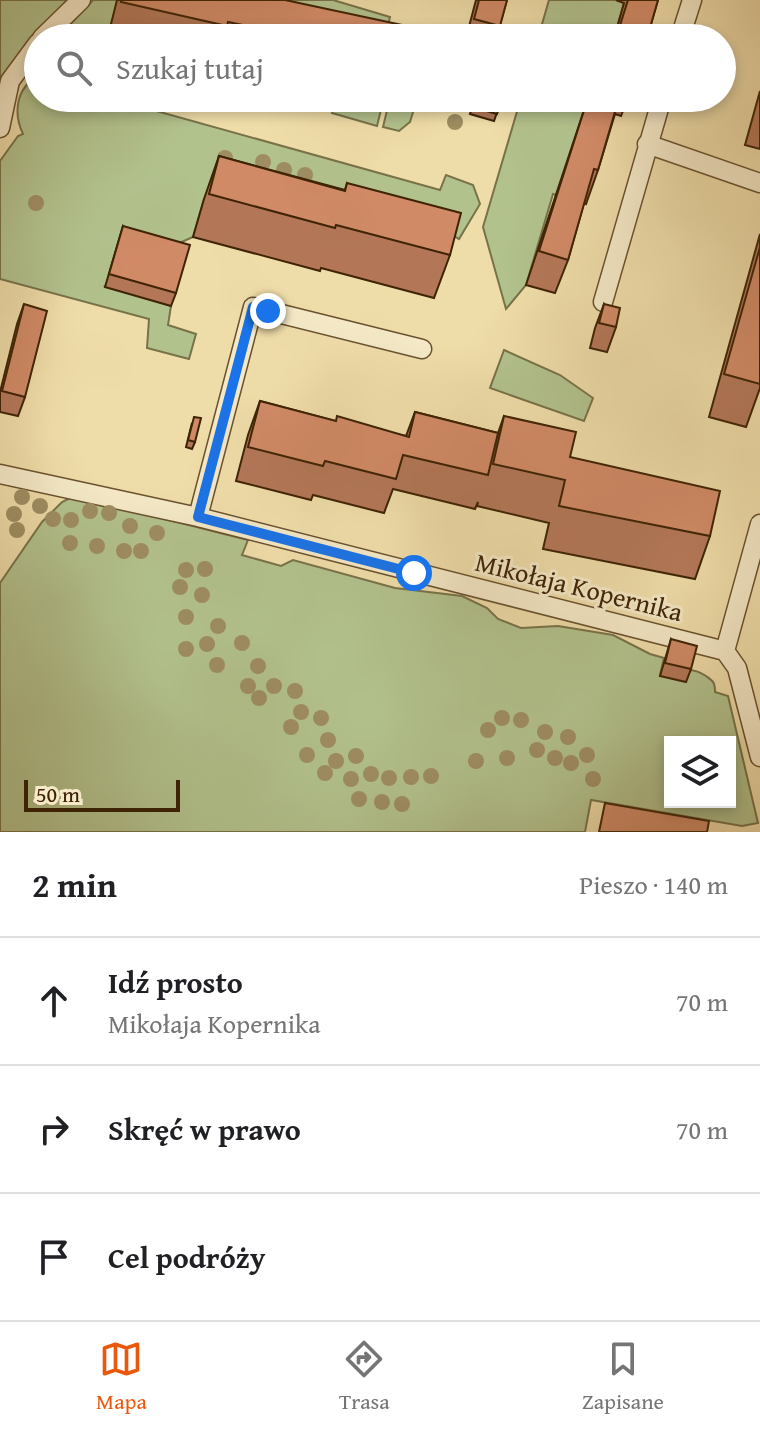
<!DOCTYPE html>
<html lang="pl">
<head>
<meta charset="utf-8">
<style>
	:root { --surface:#fff; --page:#f6f6f6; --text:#202124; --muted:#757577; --line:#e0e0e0; --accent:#ea580c }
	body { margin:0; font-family:"Gentium Book Plus",serif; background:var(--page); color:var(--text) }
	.controls { position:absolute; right:24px; bottom:24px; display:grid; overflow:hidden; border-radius:0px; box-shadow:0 4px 12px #0003 }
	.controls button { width:72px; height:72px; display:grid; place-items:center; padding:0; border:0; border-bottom:2px solid var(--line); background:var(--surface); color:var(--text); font:40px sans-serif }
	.scale { position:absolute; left:24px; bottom:20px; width:156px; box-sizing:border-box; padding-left:8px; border:4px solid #3e2305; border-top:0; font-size:22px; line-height:28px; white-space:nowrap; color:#3e2305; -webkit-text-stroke:6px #f5e9c7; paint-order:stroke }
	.stop { position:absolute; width:24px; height:24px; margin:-18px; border:6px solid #1a73e8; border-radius:50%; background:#fff }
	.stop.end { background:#1a73e8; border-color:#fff; box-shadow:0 2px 8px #0008 }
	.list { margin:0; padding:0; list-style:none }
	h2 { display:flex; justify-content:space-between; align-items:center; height:104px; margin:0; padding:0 32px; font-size:34px }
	h2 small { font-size:26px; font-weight:400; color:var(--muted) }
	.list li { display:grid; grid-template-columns:52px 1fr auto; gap:24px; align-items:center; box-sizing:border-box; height:128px; padding:0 32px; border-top:2px solid var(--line) }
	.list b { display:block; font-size:30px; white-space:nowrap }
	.list p { margin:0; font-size:26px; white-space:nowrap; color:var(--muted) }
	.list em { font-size:26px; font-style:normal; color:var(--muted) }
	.icon { flex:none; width:44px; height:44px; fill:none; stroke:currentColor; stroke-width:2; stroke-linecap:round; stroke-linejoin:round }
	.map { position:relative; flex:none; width:760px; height:832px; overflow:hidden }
	.search { position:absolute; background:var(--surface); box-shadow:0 4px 12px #0003; left:24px; right:24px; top:24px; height:88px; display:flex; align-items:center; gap:20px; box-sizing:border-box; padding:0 28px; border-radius:44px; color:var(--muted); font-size:30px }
	.sheet { height:488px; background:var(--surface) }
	nav { display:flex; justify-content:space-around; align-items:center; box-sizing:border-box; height:112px; border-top:2px solid var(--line); background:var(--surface); font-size:22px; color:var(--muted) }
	nav a { display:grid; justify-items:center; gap:4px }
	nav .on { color:var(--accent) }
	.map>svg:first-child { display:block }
	.green { fill:#b2c28d; stroke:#787249; stroke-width:2; fill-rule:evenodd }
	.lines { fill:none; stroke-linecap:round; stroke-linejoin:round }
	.street-casing { stroke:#6a522e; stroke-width:21 }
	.street { stroke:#f5e9c7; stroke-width:18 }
	.tree { fill:#9e8d62 }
	.wall { fill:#b37758; stroke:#3e2305; stroke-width:2 }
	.building { fill:#d08a66; stroke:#3e2305; stroke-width:2 }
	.route { stroke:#1a73e8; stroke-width:10 }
	.labels { text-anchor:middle; stroke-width:6; stroke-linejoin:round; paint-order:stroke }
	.street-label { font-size:26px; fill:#3e2305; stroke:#f5e9c7 }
</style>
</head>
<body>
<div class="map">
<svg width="760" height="832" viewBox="0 0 760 832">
	<rect width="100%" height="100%" fill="#efdda9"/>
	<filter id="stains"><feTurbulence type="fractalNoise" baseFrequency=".0025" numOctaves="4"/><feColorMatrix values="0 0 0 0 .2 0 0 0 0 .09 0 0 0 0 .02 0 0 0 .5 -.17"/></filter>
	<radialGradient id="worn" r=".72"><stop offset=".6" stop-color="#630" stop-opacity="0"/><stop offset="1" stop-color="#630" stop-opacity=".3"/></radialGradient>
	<!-- green -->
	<path class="green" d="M0,0H68L25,46L0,79Z
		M93,0H333L390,17L385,38H65L61,34Z
		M549,0H616L624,3L614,38H538Z
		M38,76V98H110L440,190L446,175L473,185L480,204L459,239L438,226L204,199L193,237L159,252L105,286L171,306L168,325L196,334L189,359L147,348L149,319L0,279V161L18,136L23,134C13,113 16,88 38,76Z
		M336,98H384L377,126L332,113Z
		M390,98L417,99L410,122L399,131L383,127Z
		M521,98H596L557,195L553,194L526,285L506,309L483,227Z
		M504,350L560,375L593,398L584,421L490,388Z
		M74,496L248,540L242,555L281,566L293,560L395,588L462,596L487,608L498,619L521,628L558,626L613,635L650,654L664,658L660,675C678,671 690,665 706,676C713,681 715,682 715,692L728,696L758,823L742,826L591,800L585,832H0V583L42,522L62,502ZM670,742H730V802H670Z"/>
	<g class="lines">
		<defs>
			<path id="street" d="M42,38L81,0
				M680,38L692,0
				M0,128L10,81L38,43
				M647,144L760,183
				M603,302L662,98
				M0,474L198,517L725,651
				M198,517L253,307L422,349
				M760,524L725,651L737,668L760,757"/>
		</defs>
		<!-- street casing -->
		<use href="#street" class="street-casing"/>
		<!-- street -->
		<use href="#street" class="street"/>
	</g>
	<!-- trees -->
	<g class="tree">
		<circle cx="455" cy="122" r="8"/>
		<circle cx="225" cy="158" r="8"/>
		<circle cx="263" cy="162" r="8"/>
		<circle cx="284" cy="170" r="8"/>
		<circle cx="305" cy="175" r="8"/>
		<circle cx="36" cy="203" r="8"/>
		<circle cx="22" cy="497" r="8"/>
		<circle cx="40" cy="506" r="8"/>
		<circle cx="90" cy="511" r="8"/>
		<circle cx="109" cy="513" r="8"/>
		<circle cx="14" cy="514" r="8"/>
		<circle cx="53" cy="519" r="8"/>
		<circle cx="71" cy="520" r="8"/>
		<circle cx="130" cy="526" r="8"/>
		<circle cx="17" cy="530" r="8"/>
		<circle cx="157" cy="533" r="8"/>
		<circle cx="70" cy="543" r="8"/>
		<circle cx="97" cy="546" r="8"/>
		<circle cx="124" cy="551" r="8"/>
		<circle cx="141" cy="551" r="8"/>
		<circle cx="205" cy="569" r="8"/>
		<circle cx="186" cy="570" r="8"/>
		<circle cx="180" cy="587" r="8"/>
		<circle cx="202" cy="595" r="8"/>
		<circle cx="186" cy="617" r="8"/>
		<circle cx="218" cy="626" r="8"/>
		<circle cx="242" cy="643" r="8"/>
		<circle cx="207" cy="644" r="8"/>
		<circle cx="186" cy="649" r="8"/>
		<circle cx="217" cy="665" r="8"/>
		<circle cx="258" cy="666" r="8"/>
		<circle cx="248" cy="686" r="8"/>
		<circle cx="274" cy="686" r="8"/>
		<circle cx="295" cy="691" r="8"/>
		<circle cx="259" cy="698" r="8"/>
		<circle cx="301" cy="712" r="8"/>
		<circle cx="321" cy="718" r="8"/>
		<circle cx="502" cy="718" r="8"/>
		<circle cx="521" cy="720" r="8"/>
		<circle cx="291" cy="727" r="8"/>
		<circle cx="488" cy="730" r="8"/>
		<circle cx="545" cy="732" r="8"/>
		<circle cx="568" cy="737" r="8"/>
		<circle cx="328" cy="740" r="8"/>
		<circle cx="537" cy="750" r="8"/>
		<circle cx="307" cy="755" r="8"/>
		<circle cx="587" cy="755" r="8"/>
		<circle cx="356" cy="756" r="8"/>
		<circle cx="507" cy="758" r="8"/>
		<circle cx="555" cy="758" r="8"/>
		<circle cx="336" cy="761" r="8"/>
		<circle cx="476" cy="761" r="8"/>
		<circle cx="571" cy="763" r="8"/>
		<circle cx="325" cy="773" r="8"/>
		<circle cx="371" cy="774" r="8"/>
		<circle cx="431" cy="776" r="8"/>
		<circle cx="411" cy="777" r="8"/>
		<circle cx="389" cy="778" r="8"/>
		<circle cx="351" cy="779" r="8"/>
		<circle cx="593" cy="779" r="8"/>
		<circle cx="359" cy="799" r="8"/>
		<circle cx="382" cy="802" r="8"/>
		<circle cx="402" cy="804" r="8"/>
	</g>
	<!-- wall -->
	<path class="wall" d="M117,0H285L433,38H118L108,36Z
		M476,0H507L496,38H466Z
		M616,0H658L647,38H614L624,3Z
		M760,91V149L745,145Z
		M475,98H502L494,121L470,114Z
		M588,98H628L621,116L615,114L598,170L586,204L584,203L568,260L555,293L526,285Z
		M219,156L345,190L347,183L450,255L434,298L321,268L320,271L193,237L204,199Z
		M123,226L176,293L171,306L105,287Z
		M760,234V388L746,427L709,417Z
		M24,304L25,397L18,416L0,412V392L17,324Z
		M604,304L616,327L607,352L590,348L595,328Z
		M260,401L335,421L406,436L415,412L498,433L504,416L570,457L710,536L695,579L543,549L549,523L477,506L478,502L475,509L393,489L384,513L313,495L311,500L236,481L248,435Z
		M192,423L195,442L192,449L186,447Z
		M671,639L691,669L686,682L660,676Z"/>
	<!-- building -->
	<path class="building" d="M121,0H285L435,32L433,38H304L228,22L227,26L121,2Z
		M479,0H507L500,26L474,19Z
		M628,0H658L647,38H616Z
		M476,98H502L497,114L473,107Z
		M588,98H619L598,170L594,169L568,260L539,251Z
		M219,156L345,191L347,183L461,213L450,255L336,225L335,228L209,194Z
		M123,226L190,245L176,293L109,274Z
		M760,247V384L724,374Z
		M24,304L47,311L25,397L2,391Z
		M604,304L620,308L616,327L599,323Z
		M260,401L336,421L337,416L409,437L415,412L498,433L488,475L403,455L396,479L325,461L323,466L248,447Z
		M504,416L576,432L570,457L720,491L710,536L559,506L565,480L493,464Z
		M194,417L201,418L195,442L188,440Z
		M671,639L697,646L691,669L665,663Z
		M605,803L709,821L707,832H599Z"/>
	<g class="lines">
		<!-- route -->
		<path class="route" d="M268,311L253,307L198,517L414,573"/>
	</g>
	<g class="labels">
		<!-- street labels -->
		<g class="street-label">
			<text transform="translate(579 587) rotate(14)" y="9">Mikołaja Kopernika</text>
		</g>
	</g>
	<rect width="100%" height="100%" filter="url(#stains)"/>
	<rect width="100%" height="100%" fill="url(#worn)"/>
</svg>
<div class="controls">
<button><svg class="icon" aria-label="layers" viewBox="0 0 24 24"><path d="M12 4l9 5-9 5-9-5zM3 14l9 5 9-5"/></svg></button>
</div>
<div class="scale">50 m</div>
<div class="stop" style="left:414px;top:573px"></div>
<div class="stop end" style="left:268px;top:311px"></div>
<div class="search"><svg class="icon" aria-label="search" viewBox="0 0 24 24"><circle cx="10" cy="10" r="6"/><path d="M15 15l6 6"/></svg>Szukaj tutaj</div>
</div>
<section class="sheet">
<h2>2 min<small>Pieszo · 140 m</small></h2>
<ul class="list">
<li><svg class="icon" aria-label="ahead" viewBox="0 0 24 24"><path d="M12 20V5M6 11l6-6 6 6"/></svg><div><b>Idź prosto</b><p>Mikołaja Kopernika</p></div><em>70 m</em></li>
<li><svg class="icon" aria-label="right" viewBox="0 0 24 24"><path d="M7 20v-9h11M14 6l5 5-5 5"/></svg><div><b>Skręć w prawo</b></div><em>70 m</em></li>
<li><svg class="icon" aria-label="arrive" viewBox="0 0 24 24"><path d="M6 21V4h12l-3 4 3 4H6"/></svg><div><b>Cel podróży</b></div></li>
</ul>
</section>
<nav>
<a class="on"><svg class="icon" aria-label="map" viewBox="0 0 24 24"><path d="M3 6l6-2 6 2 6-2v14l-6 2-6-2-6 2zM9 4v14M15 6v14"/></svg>Mapa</a>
<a><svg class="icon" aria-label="directions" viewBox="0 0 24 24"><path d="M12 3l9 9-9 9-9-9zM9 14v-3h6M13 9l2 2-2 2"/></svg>Trasa</a>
<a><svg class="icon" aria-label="saved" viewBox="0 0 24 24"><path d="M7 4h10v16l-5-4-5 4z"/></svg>Zapisane</a>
</nav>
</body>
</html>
